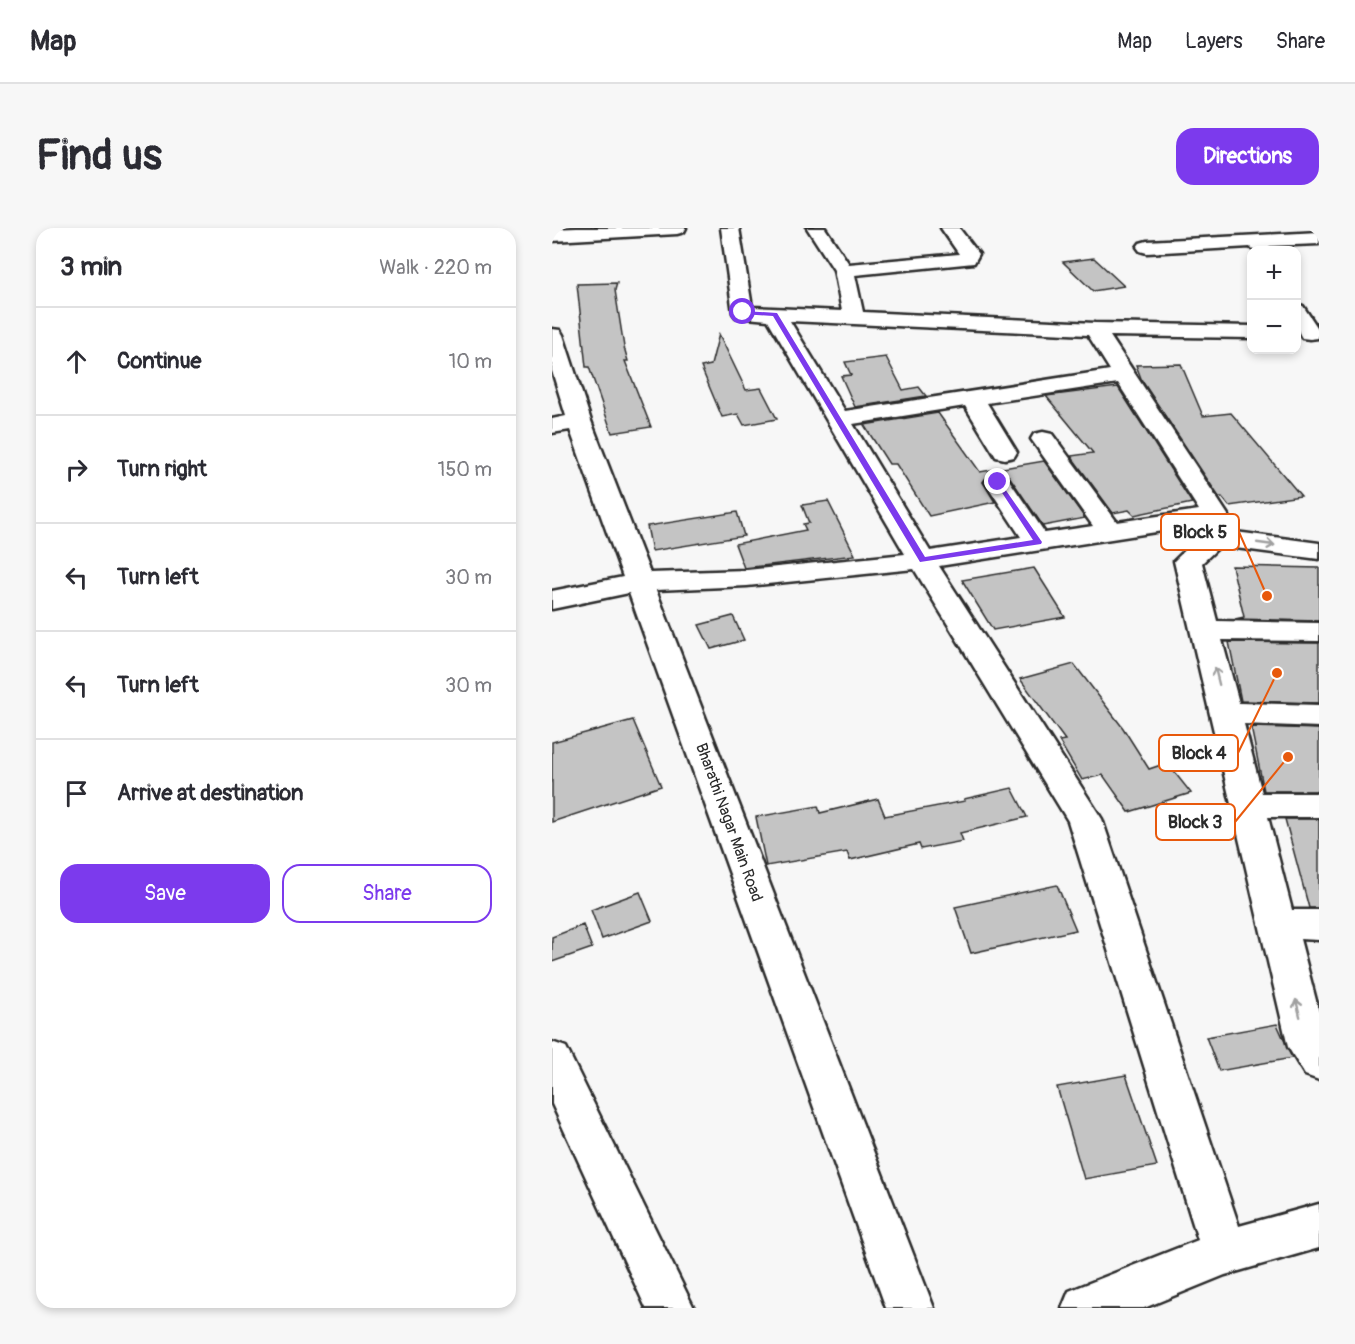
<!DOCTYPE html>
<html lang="en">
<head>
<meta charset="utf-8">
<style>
	:root { --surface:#fff; --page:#f7f7f7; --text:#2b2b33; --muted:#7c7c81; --line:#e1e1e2; --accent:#7c3aed }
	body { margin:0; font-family:Pangolin,sans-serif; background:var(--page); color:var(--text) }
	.controls { position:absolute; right:18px; top:18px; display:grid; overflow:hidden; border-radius:12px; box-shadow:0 3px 9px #0003 }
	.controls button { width:54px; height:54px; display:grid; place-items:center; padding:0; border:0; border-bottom:2px solid var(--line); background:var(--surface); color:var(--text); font:30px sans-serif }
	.stop { position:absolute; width:18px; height:18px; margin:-14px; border:4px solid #7c3aed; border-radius:50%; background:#fff }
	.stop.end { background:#7c3aed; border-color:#fff; box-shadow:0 2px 6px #0008 }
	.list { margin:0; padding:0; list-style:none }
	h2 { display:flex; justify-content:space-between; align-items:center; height:78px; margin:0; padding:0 24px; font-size:26px }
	h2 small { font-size:20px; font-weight:400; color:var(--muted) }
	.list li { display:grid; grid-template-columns:39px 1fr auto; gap:18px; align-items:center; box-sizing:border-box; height:108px; padding:0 24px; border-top:2px solid var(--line) }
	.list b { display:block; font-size:22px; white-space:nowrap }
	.list em { font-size:20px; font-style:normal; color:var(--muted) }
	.actions { display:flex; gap:12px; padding:18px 24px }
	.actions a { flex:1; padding:14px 0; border:2px solid var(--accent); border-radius:18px; text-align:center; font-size:21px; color:var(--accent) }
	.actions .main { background:var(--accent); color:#fff }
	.icon { flex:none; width:33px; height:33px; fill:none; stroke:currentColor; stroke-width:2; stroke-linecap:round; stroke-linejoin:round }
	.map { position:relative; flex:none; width:767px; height:1080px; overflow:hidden; border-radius:18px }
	header { display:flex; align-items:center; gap:36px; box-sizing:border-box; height:84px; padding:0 30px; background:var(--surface); border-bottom:2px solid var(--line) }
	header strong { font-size:28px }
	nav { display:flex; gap:33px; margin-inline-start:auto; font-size:21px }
	.intro { display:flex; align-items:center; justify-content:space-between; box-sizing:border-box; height:144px; padding:0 36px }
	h1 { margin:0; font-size:42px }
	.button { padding:15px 27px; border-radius:18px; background:var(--accent); color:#fff; font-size:21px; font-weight:700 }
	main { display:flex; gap:36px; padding:0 36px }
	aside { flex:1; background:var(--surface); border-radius:18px; box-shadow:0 3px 9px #0003 }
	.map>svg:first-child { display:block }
	.building { fill:#c4c4c4; stroke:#2b2b2b; stroke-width:1.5 }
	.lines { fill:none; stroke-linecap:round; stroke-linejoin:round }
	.minor-casing { stroke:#2b2b2b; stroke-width:5 }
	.minor { fill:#fff; fill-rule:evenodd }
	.oneway { stroke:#a0a0a0 }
	.route { fill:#7c3aed }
	.labels { text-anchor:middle; stroke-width:4.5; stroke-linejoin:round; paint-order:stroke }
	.street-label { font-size:16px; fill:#2b2b2b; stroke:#fff }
	.leader { fill:none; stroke:#e8590c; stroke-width:2 }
	.callout-dot { fill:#e8590c; stroke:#fff; stroke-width:2 }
	.callout { fill:#fff; stroke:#e8590c; stroke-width:2 }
	.callout-label { font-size:18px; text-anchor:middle; font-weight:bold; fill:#2b2b2b }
</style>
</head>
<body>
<header>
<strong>Map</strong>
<nav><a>Map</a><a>Layers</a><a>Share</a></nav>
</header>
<div class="intro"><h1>Find us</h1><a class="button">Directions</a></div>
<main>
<aside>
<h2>3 min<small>Walk · 220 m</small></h2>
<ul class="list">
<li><svg class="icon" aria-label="ahead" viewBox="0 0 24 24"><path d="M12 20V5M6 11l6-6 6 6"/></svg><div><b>Continue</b></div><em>10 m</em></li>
<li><svg class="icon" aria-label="right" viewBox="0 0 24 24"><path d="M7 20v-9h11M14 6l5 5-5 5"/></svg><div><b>Turn right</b></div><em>150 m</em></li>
<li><svg class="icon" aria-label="left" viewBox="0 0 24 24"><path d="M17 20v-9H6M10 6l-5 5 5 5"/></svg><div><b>Turn left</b></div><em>30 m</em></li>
<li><svg class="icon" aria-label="left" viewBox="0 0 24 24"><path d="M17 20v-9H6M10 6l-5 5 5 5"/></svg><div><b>Turn left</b></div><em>30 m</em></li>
<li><svg class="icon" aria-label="arrive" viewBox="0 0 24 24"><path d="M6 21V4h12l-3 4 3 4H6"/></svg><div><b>Arrive at destination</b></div></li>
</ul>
<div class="actions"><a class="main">Save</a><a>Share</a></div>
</aside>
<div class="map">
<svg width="767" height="1080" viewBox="0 0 767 1080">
	<rect width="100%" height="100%" fill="#f7f7f7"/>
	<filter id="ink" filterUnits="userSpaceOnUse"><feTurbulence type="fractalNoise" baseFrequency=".0167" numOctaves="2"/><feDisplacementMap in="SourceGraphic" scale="12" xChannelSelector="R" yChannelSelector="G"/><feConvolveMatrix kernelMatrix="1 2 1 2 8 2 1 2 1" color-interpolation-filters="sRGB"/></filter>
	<g filter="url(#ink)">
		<!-- building -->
		<path class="building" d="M542,30L572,58L541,63L511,34Z
			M65,55L63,62L72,119L76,133H73L99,199L60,205L37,139H34L25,56Z
			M167,106L194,162L209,160L225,191L192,197L186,186L170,189L149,139L159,137Z
			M334,129L351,162L367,159L374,168L303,179L289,148L299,147L293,134Z
			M629,136L651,188L679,185L749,268L677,278L670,269H667L590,153L584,137Z
			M566,159L640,275L582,287L577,282L561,285L519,228L541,225L494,168Z
			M386,185L428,244L492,233L533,290L491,298L457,248L447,244L436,247L431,254L443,274L377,288L344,236H337L312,197Z
			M276,273L303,327L192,340L183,316L254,302L251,296L257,295L250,277Z
			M185,284L192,308L100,323L95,298Z
			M680,338L767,340V393L683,391L692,389Z
			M482,340L513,389L441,402L410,352Z
			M181,388L192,412L159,421L147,397Z
			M677,414L767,415V475L689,473Z
			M522,436L571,500L597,541L615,535L639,565L577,584L551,547L530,552L507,513L513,512L468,451Z
			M81,492L109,558L0,594V514Z
			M699,499L767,501V563H712Z
			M460,560L475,589L408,605L411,613L369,621L367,616L298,632L295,624L214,638L204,589L266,578L268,585L326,571L333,588L413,573L412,571Z
			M733,591H767V680H757Z
			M505,657L524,702L419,725L403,679Z
			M88,664L100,693L50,711L39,682Z
			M31,697L40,720L0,734V709Z
			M725,796L740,830L667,843L654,809Z
			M574,847L605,938L532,951L505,859Z"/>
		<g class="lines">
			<defs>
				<path id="minor" d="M25,0H134L132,4L125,6L0,13V1Z
					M169,0H187L200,79L290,83L282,42L255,0H273L297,36L407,26L389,0H407L427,26L422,35L303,47L311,84L543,95L700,98V110L558,108L676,287V303L767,315V331L668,318L650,335L665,393L767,395V413L670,412L687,475L767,477V499L692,496L710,565H767V589H716L740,682H767V712L748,711L767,784V852L753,847L736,819L622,333L649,307V297L387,338L550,591L687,998L767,976V1020L673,1047L592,1080H510L517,1063L646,1012L516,593L362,341L195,358L104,362L382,1080H334L77,365L0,381V363L71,349L18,202L0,205V191L14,188L0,143V101L8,102L11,107L39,193L98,345L195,342L353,326L216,92L184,89L181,85ZM238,93L536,107L558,142L293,183ZM566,155L647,282L565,294L500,206L491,204L482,206L479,211L541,298L493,305L455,249L446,246L437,249L433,254L469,309L378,323L301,196L413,178L444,229L453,231L462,229L465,224L435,175Z
					M767,4V16L717,18L719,22H701L698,19L595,25L588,23L585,19L588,15L595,13Z
					M744,76L751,78L767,102L766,110L758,111L750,110C743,99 744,89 744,76Z
					M0,814L14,819L142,1080H94L0,876Z"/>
			</defs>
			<!-- minor casing -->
			<use href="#minor" class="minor-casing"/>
			<!-- minor -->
			<use href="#minor" class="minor"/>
		</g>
		<!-- one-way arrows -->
		<defs><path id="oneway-shaft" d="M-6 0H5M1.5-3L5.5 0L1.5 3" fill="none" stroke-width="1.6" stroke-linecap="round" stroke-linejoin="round" transform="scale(1.5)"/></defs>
		<g class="oneway">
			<use href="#oneway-shaft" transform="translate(714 316) rotate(8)"/>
			<use href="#oneway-shaft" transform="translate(665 448) rotate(-104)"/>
			<use href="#oneway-shaft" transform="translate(746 780) rotate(-104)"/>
		</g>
	</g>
	<!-- route -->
	<path class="route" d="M191,83L225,85L373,329L481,312L443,254L446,251L490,314L489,316L368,334L221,88L189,86Z"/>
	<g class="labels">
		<!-- street labels -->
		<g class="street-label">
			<text transform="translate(178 594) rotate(70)" y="6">Bharathi Nagar Main Road</text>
		</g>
	</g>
	<!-- callouts -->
	<path class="leader" d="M715 368L687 304M725 445L686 525M736 529L683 594"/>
	<g class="callout-dot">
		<circle cx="715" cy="368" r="6"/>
		<circle cx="725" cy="445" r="6"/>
		<circle cx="736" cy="529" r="6"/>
	</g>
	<g class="callout">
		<rect x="609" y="286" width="78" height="36" rx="6"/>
		<rect x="607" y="507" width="79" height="36" rx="6"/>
		<rect x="604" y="576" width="79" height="36" rx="6"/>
	</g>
	<g class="callout-label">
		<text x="648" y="310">Block 5</text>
		<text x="647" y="531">Block 4</text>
		<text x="643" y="600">Block 3</text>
	</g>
</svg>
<div class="controls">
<button>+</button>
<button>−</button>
</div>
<div class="stop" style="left:191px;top:84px"></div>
<div class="stop end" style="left:446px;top:254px"></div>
</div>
</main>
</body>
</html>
